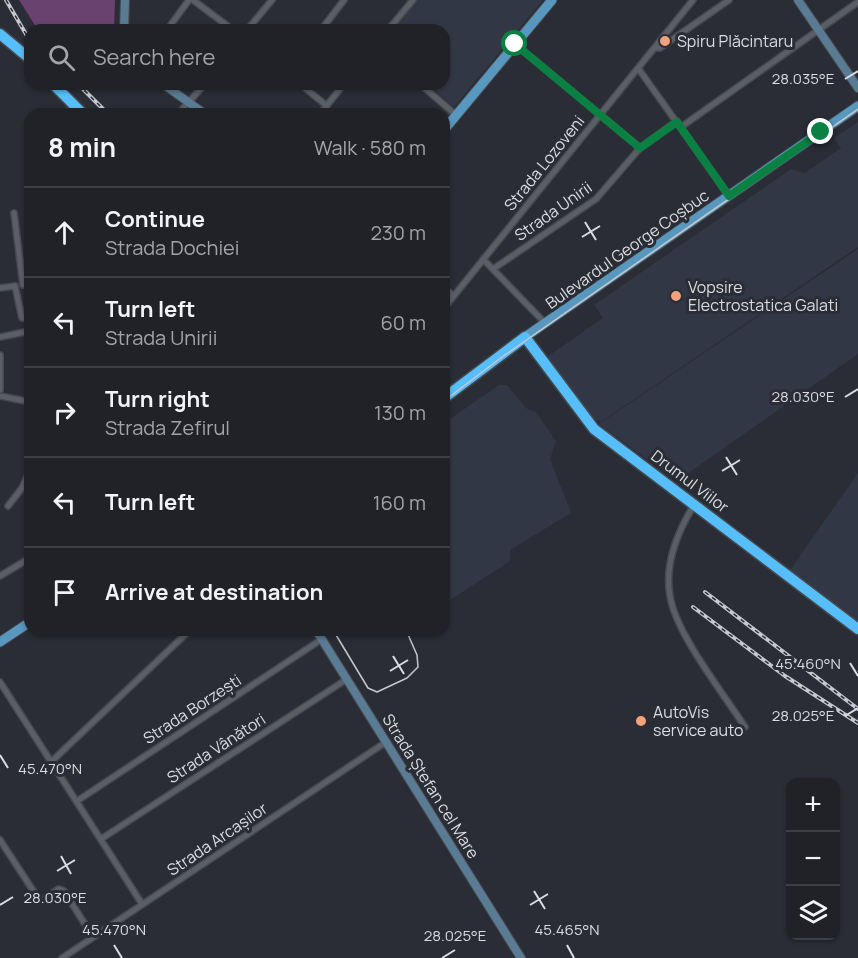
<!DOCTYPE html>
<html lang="en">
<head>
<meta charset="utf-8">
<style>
	:root { --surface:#202228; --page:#282a30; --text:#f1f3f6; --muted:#a2a4a8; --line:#3d3f45 }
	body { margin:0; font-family:Manrope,sans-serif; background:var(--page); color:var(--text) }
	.controls { position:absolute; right:18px; bottom:18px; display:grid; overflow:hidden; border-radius:12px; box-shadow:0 2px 4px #0004 }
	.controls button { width:54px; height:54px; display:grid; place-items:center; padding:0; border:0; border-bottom:2px solid var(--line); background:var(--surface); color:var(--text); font:30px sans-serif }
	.stop { position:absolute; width:18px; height:18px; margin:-14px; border:4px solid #0b8043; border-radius:50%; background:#fff }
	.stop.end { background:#0b8043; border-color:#fff; box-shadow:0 2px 6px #0008 }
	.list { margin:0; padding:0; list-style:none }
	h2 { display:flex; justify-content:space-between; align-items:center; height:78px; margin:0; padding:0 24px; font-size:26px }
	h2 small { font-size:20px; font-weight:400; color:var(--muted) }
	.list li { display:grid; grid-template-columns:39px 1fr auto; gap:18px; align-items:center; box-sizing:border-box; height:90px; padding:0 24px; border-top:2px solid var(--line) }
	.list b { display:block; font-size:22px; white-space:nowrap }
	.list p { margin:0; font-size:20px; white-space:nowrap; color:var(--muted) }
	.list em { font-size:20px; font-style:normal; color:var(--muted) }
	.icon { flex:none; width:33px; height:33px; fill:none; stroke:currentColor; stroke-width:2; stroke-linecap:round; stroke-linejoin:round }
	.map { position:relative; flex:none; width:858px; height:958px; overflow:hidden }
	.search { position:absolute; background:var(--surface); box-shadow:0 2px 4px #0004; left:24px; top:24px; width:426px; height:66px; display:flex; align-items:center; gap:15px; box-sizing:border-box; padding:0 21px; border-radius:18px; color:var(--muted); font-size:22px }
	.panel { position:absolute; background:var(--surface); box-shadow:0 2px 4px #0004; left:24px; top:108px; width:426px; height:528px; border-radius:18px }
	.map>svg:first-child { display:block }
	.built { fill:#313744 }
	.green { fill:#694270 }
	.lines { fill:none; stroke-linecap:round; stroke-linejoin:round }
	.street-casing { stroke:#46494f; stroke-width:8 }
	.secondary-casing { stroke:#46494f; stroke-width:10 }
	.primary-casing { stroke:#46494f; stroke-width:11 }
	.highway-casing { stroke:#46494f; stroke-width:13 }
	.street { stroke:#5a5e67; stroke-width:5 }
	.secondary { stroke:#597b93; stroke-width:8 }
	.primary { stroke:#5898bf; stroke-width:9 }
	.highway { stroke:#56befa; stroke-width:10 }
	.tram { stroke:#c6c8cd; stroke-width:1.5 }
	.rail-casing { stroke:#c6c8cd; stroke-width:4 }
	.rail { stroke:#2a2d35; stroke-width:1.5; stroke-dasharray:4.5; stroke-linecap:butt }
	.route { stroke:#0b8043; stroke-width:8 }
	.ticks { fill:none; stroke:#dadce1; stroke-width:2 }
	.poi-dot { fill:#f1a17c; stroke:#2a2d35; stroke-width:2 }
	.labels { text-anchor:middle; stroke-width:6; stroke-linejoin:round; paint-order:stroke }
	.poi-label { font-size:16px; fill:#dadce1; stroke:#2a2d35; text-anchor:start }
	.street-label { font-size:16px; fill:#dadce1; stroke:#2a2d35 }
	.ticks-label { font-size:15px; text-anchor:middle; fill:#dadce1; stroke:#2a2d35; stroke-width:6; stroke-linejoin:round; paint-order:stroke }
</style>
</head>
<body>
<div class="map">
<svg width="858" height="958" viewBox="0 0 858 958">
	<rect width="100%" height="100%" fill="#2a2d35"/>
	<!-- built -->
	<path class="built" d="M417,0H543L454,107L427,84H444V30H392Z
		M858,122V247L601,422L587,415L547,357L603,318L594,305L791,169L805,173L841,148L834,138Z
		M858,249V354L677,481L599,424Z
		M499,385H507L526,408L537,413L556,441L550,459L571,513L510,550V561L444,604V423Z
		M858,473V622L790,570Z"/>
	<!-- green -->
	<path class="green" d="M19,0H115L114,30H38Z"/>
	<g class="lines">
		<defs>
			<path id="street" d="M193,0L233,30
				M167,30L189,0
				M247,30L272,0
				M321,30L344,0
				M388,30L413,0
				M515,44L640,148
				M656,48H660L729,0
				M638,68L729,196
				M300,84L327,106
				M420,84L456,115
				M65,114L74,106
				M178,114L205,84
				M320,114L344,84
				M681,127L858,2
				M30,141V144
				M14,213L23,285
				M483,259L545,323
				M493,269L596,199L640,148L677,121
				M0,288L15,286L22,318L30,319
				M444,288L454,296
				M444,308L693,0
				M0,337L30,331
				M0,355V390
				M0,396L30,402
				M694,505C678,531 664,563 670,596C676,634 723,693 745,727
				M8,506L22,488L30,470
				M0,576L30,558
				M0,682L142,904
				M51,762L190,630
				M77,801L322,639
				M101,839L347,679
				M0,840L36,895L43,899L59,889L64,891L93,937
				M62,958L386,742"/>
			<path id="secondary" d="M798,0L858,88
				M124,30L125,0
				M163,84L205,114
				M316,630L521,958"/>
			<path id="primary" d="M444,130L552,0
				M525,337L858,106
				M0,642L30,622"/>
			<path id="highway" d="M0,34L30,59
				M53,84L83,114
				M444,398L525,337L594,429L858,629"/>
		</defs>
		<!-- street casing -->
		<use href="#street" class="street-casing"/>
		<!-- secondary casing -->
		<use href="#secondary" class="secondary-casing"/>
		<!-- primary casing -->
		<use href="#primary" class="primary-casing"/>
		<!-- highway casing -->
		<use href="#highway" class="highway-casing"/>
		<!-- street -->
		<use href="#street" class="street"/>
		<!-- secondary -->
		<use href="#secondary" class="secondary"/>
		<!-- primary -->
		<use href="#primary" class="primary"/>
		<!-- highway -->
		<use href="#highway" class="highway"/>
		<!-- tram -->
		<path class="tram" d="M444,401L502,357L858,109
			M333,630L368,688L377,692L407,678L418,667L417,655L406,630"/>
		<defs>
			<path id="rail" d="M6,0L30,41
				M78,84L108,114
				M705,592L858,709
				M693,607L785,676L858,723"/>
		</defs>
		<!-- rail casing -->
		<use href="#rail" class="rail-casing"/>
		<!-- rail -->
		<use href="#rail" class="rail"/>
	</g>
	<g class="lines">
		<!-- route -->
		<path class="route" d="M515,44L640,148L677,122L729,196L821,132"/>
	</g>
	<!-- ticks -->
	<path class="ticks" d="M845,79L858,71M585,222L596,240M582,237L600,226M845,397L858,389M726,457L737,475M722,471L740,460M393,656L404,674M850,663L858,676M390,671L408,660M845,716L858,708M0,755L8,768M61,856L71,874M57,871L75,860M534,891L545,909M0,905L13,897M530,905L548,894M114,945L122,958M567,945L574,958M442,958L455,950"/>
	<!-- markers -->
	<g class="poi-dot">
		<circle cx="665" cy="41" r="6"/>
		<circle cx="676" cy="296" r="6"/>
		<circle cx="641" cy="721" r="6"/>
	</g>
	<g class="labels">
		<!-- poi labels -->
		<g class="poi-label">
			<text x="677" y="47">Spiru Plăcintaru</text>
			<text x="688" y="293">Vopsire<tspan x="688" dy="18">Electrostatica Galati</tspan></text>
			<text x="653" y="718">AutoVis<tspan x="653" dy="18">service auto</tspan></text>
		</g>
		<!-- street labels -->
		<g class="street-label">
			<text transform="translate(544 163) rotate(-51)" y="6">Strada Lozoveni</text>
			<text transform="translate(553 211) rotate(-35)" y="6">Strada Unirii</text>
			<text transform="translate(627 249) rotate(-35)" y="6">Bulevardul George Coșbuc</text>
			<text transform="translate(690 481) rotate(37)" y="6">Drumul Viilor</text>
			<text transform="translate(192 709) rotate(-33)" y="6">Strada Borzești</text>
			<text transform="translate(216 748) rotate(-33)" y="6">Strada Vânători</text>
			<text transform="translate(431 786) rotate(58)" y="6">Strada Ștefan cel Mare</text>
			<text transform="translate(217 839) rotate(-34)" y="6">Strada Arcașilor</text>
		</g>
	</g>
	<g class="ticks-label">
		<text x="803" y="84">28.035°E</text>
		<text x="803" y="402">28.030°E</text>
		<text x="808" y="669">45.460°N</text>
		<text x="803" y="721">28.025°E</text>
		<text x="50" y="774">45.470°N</text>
		<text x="55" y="903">28.030°E</text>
		<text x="114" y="935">45.470°N</text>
		<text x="567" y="935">45.465°N</text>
		<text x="455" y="941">28.025°E</text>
	</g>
</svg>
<div class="controls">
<button>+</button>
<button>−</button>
<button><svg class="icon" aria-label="layers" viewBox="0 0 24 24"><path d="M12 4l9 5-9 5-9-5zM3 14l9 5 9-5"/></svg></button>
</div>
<div class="stop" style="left:515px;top:44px"></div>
<div class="stop end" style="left:821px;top:132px"></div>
<div class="search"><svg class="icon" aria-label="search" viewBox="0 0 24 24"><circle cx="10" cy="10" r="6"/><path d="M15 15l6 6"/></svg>Search here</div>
<section class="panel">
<h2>8 min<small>Walk · 580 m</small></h2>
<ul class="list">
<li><svg class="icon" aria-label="ahead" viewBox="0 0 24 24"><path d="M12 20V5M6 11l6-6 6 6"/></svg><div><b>Continue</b><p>Strada Dochiei</p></div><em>230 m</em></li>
<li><svg class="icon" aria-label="left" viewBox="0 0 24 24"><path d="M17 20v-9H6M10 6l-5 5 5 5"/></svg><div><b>Turn left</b><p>Strada Unirii</p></div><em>60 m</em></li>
<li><svg class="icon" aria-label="right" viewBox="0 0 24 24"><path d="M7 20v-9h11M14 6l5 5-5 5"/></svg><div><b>Turn right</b><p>Strada Zefirul</p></div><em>130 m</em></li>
<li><svg class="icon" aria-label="left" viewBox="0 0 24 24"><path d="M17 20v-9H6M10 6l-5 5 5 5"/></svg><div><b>Turn left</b></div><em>160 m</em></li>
<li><svg class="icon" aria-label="arrive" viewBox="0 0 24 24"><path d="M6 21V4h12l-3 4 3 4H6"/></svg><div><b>Arrive at destination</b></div></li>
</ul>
</section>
</div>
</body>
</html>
